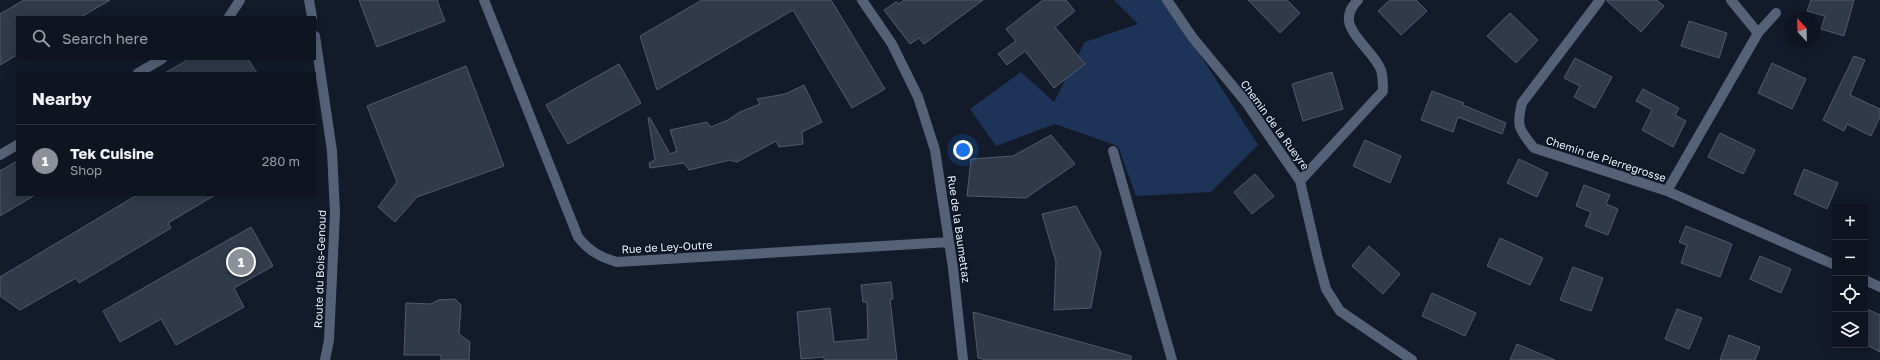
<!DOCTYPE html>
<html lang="en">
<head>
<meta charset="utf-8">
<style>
	:root { --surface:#0e1420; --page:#171d29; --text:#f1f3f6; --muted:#9b9ea5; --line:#2e333e; --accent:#8c9099 }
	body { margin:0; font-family:"Golos Text",sans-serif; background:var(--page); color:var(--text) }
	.controls { position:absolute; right:12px; bottom:12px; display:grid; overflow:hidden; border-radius:0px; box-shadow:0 2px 10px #0003 }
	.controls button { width:36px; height:36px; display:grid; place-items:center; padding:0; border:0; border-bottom:1px solid var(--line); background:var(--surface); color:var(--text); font:20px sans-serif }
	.compass { position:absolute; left:1784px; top:12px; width:36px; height:36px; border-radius:50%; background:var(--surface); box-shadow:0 2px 10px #0003; rotate:338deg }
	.you { position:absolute; left:963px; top:150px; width:14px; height:14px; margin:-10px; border:3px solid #fff; border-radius:50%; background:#1a73e8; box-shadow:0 0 0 6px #1a73e833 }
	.badge { display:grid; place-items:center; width:26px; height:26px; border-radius:50%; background:var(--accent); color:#fff; font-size:13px; font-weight:700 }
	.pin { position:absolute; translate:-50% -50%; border:2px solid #fff; box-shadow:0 1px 4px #0006 }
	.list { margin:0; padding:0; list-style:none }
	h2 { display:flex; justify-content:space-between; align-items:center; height:52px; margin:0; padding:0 16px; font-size:17px }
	h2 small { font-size:13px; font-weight:400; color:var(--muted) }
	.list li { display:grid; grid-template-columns:26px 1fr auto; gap:12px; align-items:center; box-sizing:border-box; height:72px; padding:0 16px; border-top:1px solid var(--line) }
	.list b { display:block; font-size:15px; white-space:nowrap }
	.list p { margin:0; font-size:13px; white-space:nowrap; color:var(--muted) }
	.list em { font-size:13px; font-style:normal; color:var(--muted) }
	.icon { flex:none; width:22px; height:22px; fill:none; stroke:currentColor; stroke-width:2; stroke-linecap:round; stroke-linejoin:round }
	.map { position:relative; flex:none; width:1880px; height:360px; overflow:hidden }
	.search { position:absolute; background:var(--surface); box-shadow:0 2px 10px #0003; left:16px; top:16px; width:300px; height:44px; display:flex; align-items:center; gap:10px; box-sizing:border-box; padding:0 14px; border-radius:0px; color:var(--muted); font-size:15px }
	.panel { position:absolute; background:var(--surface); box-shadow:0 2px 10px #0003; left:16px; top:72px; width:300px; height:124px; border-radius:0px }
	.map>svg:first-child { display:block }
	.green { fill:#1e3358 }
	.building { fill:#303a4b; stroke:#505b6d }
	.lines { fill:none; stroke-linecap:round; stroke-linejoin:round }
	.lane { stroke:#546177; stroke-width:10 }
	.street { stroke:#546177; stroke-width:10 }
	.labels { text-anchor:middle; stroke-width:3; stroke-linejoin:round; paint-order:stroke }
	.street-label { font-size:11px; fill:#eaf1fc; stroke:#0a1221 }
</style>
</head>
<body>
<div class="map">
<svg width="1880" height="360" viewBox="0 0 1880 360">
	<rect width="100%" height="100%" fill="#131b2b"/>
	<!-- green -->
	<path class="green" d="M1114,0H1165L1258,145L1211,192L1136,196L1118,146L1055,124L996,146L970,109L1021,72L1054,102L1085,42L1138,24Z"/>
	<!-- building -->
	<path class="building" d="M24,0H110L81,17H17V55L0,65V14Z
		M359,0H437L445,21L377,47Z
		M702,0H831L885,89L852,108L793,10L657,90L640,36Z
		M904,0H983L924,44L919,38L910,44L884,10L896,2L899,4Z
		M1043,0H1066L1075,11L1055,27L1085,64L1054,88L1025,51L1007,65L998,54L1016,41L1006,29Z
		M1248,0H1287L1300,13L1280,33Z
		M1390,0H1416L1427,11L1401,35L1378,11Z
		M1606,0H1657L1664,6L1641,32Z
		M1811,0H1854L1844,36L1821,29L1825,16L1807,11Z
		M1510,13L1538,40L1516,63L1487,36Z
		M1689,21L1727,33L1719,58L1681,46Z
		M1854,56L1865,60L1850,95L1880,109V117L1871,136L1847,124L1844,131L1823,120Z
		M1575,58L1612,77L1595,108L1574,97L1580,86L1564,78Z
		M189,59H248L257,73H165Z
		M1772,63L1806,79L1792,109L1758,93Z
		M619,64L641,103L568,144L546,105Z
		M466,66L504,166L417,197L395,222L378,207L397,182L367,106Z
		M1332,72L1343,109L1303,121L1292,84Z
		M804,85L822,122L802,132L803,144L779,147L776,141L737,162L730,160L689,170L684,163L650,168L649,163L655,160L648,118H650L670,154L677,151L670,130L707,122L711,127L728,120L740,112L760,104L757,99L785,94Z
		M1643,89L1679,108L1675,115L1686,121L1673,147L1642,130L1652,110L1636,101Z
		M1432,91L1464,103L1463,105L1506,123L1502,134L1458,117L1453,132L1421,120Z
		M1720,133L1755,150L1743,174L1708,157Z
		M1051,135L1075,164L1026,198L967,196L971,159L1013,156Z
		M1365,140L1401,156L1390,183L1353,166Z
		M1519,159L1548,173L1537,197L1507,183Z
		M17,161V195H35L0,216V171Z
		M1804,169L1838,183L1827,209L1794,194Z
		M1255,174L1274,196L1252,214L1234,192Z
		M1584,185L1610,195L1606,204L1618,209L1608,235L1585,226L1591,212L1576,206Z
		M137,195H215L168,223L171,228L79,283L76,278L20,310L0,296V277Z
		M1076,206L1101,252L1091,308L1054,310L1056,262L1042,214Z
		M1686,226L1732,244L1720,277L1681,263L1687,245L1679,242Z
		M251,227L273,266L234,288L244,307L176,345L161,319L120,342L103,311Z
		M1500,238L1543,258L1530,285L1487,266Z
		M1369,246L1400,274L1383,294L1352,266Z
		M1760,256L1791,269L1781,293L1750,279Z
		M1573,267L1603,278L1591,311L1560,300Z
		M891,282L893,299H890L897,360H824V357L801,359L797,312L830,308L834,342L868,339L867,302H863L861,285Z
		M1432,293L1476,313L1465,336L1422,316Z
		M455,299L461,305L459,334L470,342L469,360H441V355H404L406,303L431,304L438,300Z
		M1865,308L1880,315V352L1865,344Z
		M1677,309L1702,318L1689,349L1665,339Z
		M973,312L1131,356V360H987L978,358Z
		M1729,335L1760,347L1755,360H1720Z
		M1517,344L1555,360H1510Z"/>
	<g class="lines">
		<!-- lane -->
		<path class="lane" d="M1731,0L1758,33
			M229,17L240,0
			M138,73L162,59
			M1113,151L1172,360
			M0,155L17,145
			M1667,191L1758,33L1776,13"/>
		<!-- street -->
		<path class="street" d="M309,0L312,17
			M484,0L578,237C589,251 600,257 617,262L949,242
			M862,0L892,44L918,97L935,150L953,268L963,360
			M1167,0L1193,38L1245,101L1300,181L1318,259L1326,289L1340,311L1412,360
			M1600,0L1522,103C1516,127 1519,129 1534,148L1667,191L1835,265
			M315,36L332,151L335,213L329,340L325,360
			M1300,181L1383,91C1383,84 1383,77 1381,70C1371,45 1331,27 1358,0
			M1865,280L1880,287"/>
	</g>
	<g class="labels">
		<!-- street labels -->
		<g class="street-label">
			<text transform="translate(1275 125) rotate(54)" y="4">Chemin de la Rueyre</text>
			<text transform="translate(1606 159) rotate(18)" y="4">Chemin de Pierregrosse</text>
			<text transform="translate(959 229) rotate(82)" y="4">Rue de la Baumettaz</text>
			<text transform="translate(667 247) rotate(-3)" y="4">Rue de Ley-Outre</text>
			<text transform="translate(320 269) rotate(-88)" y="4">Route du Bois-Genoud</text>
		</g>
	</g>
</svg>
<div class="controls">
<button>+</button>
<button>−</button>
<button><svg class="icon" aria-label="locate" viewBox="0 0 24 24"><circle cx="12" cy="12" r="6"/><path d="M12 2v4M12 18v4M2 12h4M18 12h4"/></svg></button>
<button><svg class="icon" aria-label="layers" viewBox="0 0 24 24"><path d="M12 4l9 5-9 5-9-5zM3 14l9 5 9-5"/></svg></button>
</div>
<svg class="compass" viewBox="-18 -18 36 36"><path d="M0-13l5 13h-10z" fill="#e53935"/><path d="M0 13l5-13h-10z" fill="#9b9ea5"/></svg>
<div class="you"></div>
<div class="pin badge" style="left:241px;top:262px">1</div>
<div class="search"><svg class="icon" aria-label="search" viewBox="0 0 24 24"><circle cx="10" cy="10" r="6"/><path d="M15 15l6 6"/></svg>Search here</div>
<section class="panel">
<h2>Nearby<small></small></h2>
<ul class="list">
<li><span class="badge">1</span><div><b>Tek Cuisine</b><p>Shop</p></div><em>280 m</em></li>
</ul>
</section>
</div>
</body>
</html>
